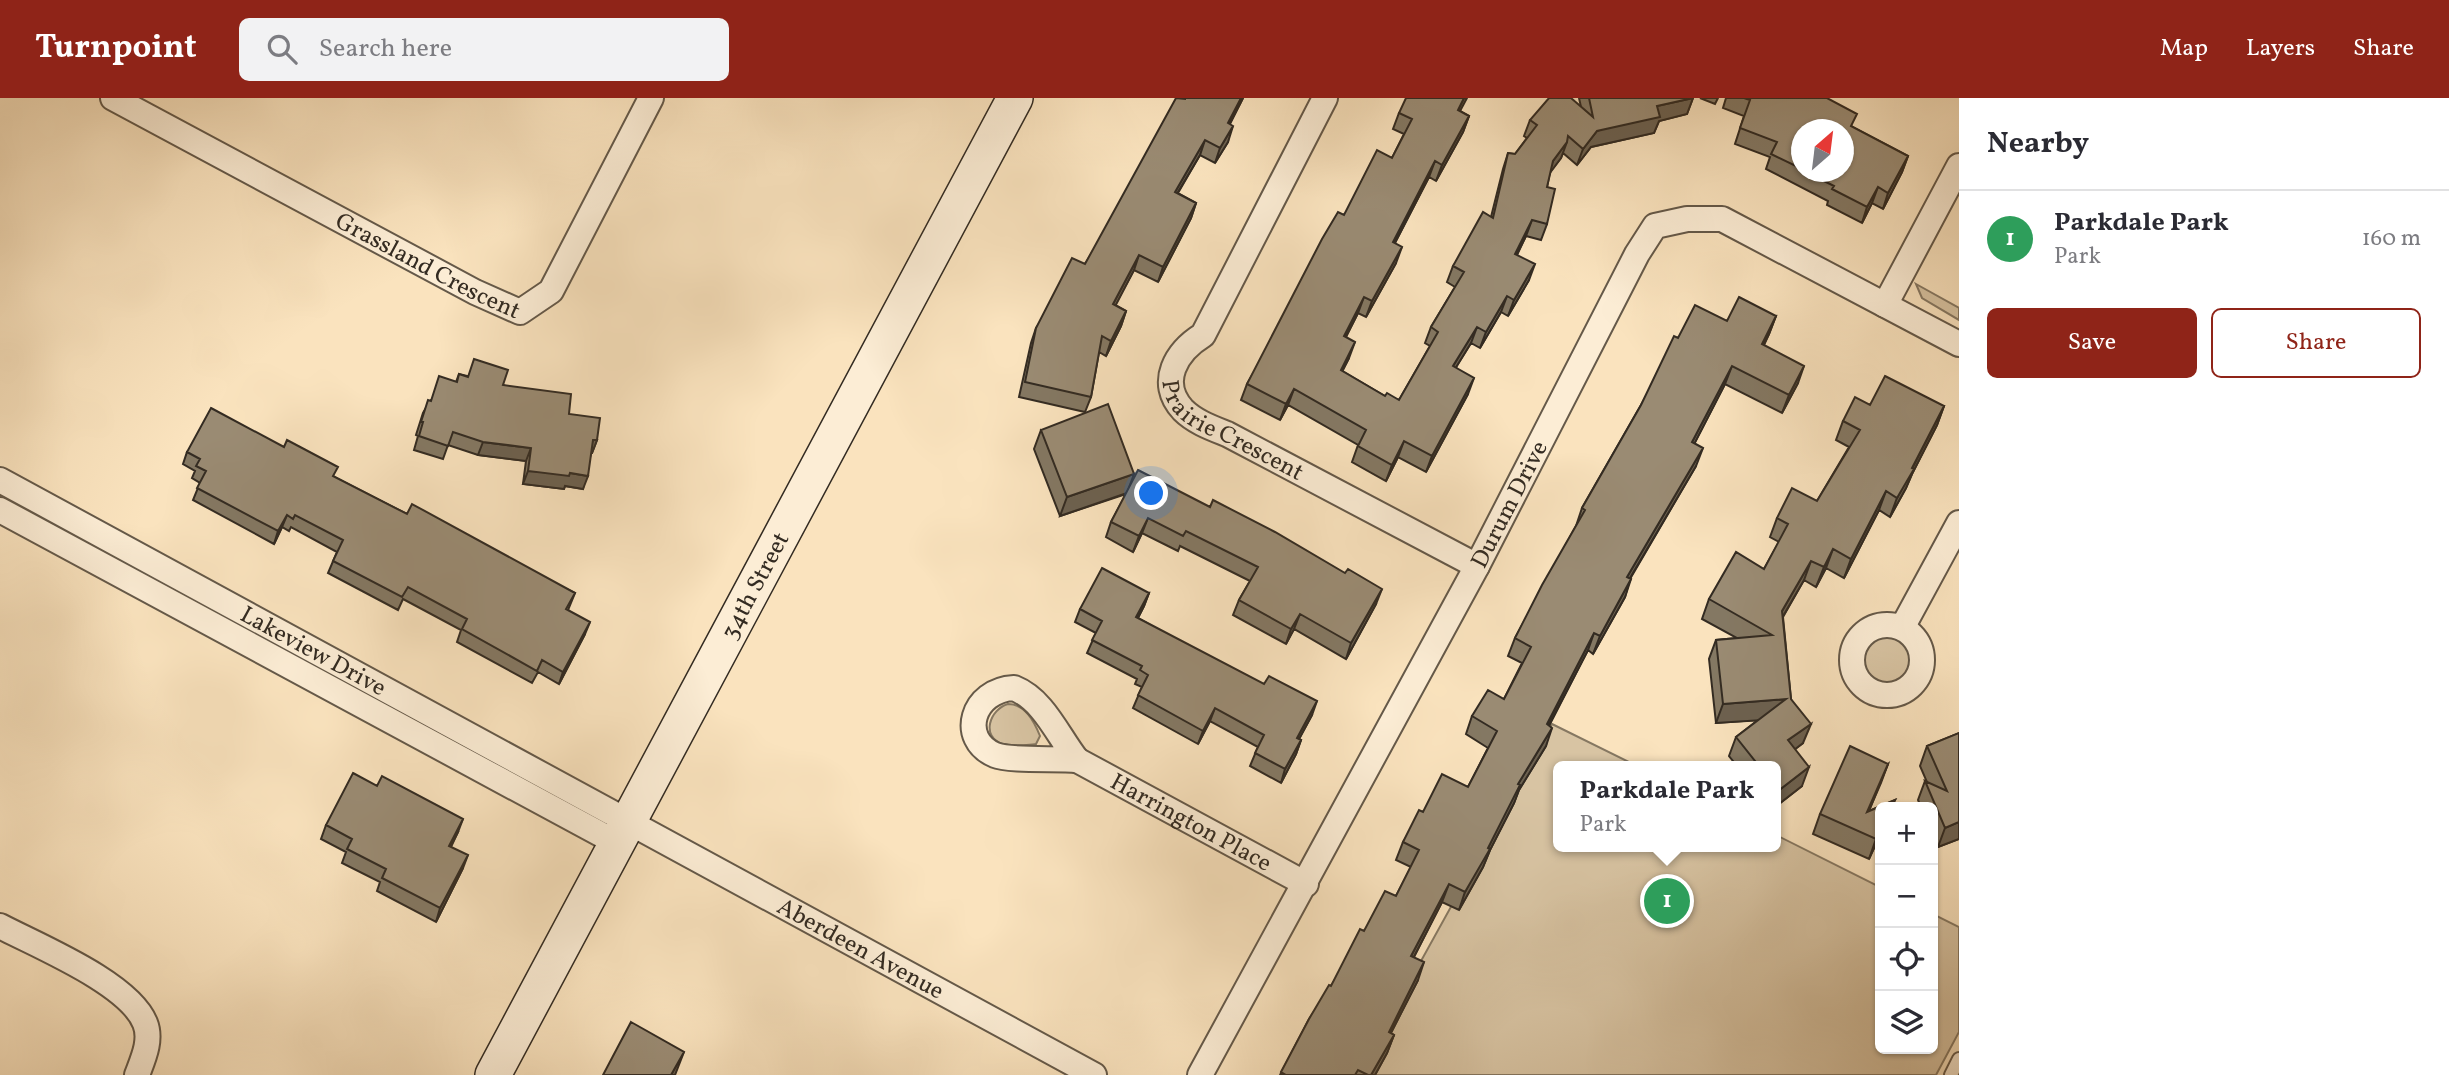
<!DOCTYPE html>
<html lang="en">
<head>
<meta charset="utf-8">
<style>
	:root { --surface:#fff; --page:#f2f2f3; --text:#2b2b33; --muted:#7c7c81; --line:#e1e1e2; --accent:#8f2418 }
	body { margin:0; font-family:Vollkorn,serif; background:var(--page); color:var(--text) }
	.controls { position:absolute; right:21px; bottom:21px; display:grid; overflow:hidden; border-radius:10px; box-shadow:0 2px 5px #0004 }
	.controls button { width:63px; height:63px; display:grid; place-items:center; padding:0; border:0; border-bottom:2px solid var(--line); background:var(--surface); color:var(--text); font:35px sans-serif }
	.compass { position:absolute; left:1791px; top:21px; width:63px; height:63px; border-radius:50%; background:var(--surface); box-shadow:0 2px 5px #0004; rotate:28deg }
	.you { position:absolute; left:1152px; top:396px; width:24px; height:24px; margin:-18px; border:5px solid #fff; border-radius:50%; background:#1a73e8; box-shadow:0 0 0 10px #1a73e833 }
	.badge { display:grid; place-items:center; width:46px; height:46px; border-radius:50%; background:var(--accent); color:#fff; font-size:23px; font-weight:700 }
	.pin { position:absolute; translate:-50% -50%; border:4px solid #fff; box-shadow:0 2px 7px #0006 }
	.popup { position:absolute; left:1553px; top:663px; width:228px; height:91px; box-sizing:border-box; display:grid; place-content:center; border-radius:10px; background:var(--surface); filter:drop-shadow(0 2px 5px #0005); font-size:23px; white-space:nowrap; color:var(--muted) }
	.popup b { font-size:26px; color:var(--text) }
	.popup::after { content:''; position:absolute; left:50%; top:100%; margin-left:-14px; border:14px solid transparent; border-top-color:var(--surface) }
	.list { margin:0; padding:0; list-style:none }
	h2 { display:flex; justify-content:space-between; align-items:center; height:91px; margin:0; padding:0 28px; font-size:30px }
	h2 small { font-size:23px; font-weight:400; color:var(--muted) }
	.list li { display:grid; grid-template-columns:46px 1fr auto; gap:21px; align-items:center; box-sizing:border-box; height:98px; padding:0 28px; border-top:2px solid var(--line) }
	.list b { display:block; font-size:26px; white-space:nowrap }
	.list p { margin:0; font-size:23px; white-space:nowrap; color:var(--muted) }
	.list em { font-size:23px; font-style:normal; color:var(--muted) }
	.actions { display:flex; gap:14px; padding:21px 28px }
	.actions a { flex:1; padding:16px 0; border:2px solid var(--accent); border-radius:10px; text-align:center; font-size:24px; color:var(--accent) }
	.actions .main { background:var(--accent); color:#fff }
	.icon { flex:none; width:38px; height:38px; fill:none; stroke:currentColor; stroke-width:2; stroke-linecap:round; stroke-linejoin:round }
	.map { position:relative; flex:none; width:1959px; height:977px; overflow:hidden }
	header { display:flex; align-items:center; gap:42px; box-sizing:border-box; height:98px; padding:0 35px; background:var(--accent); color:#fff }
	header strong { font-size:33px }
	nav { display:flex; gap:38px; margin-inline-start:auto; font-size:24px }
	.search { width:490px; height:63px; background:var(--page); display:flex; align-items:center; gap:18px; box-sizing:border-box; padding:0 24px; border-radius:10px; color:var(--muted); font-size:26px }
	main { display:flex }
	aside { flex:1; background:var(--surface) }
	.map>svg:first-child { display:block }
	.green { fill:#d8c4a3; stroke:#867862; stroke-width:2 }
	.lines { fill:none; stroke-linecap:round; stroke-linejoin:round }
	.lane-casing { stroke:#655949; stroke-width:16 }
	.street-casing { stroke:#655949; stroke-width:28 }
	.secondary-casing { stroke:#332b22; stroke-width:38 }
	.lane { stroke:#fcedd5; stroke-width:12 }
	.street { stroke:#fcedd5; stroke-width:24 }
	.secondary { stroke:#fcedd5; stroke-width:35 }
	.wall { fill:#847863; stroke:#332b22; stroke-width:2; fill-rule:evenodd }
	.shaded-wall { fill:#6c6150; stroke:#332b22; stroke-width:2 }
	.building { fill:#9a8b73; stroke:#332b22; stroke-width:2 }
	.labels { text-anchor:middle; stroke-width:6; stroke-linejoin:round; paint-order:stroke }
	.street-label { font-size:24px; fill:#332b22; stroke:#fcedd5 }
</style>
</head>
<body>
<header>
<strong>Turnpoint</strong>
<div class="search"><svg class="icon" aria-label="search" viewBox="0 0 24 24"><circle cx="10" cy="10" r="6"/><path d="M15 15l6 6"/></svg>Search here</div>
<nav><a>Map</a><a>Layers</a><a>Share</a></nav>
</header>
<main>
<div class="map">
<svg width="1959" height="977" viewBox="0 0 1959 977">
	<rect width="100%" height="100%" fill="#fae3be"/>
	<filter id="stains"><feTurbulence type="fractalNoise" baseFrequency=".00286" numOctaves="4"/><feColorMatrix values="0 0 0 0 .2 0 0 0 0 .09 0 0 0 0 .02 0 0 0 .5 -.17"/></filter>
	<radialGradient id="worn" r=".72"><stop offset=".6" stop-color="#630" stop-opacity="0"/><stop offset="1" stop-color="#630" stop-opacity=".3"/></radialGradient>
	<!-- green -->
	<path class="green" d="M1916,186L1959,210V222L1922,200Z
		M1861 561a25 25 0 1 1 50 0a25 25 0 1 1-50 0Z
		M1008,606C1025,606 1034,623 1040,638L1036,646C1026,647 1012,649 1003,646C980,639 990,611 1008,606Z
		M1552,626L1637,668H1558V749H1776V737L1880,789V951H1933V816L1959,829V934L1936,977H1358Z"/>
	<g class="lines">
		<defs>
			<path id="lane" d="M1951,977L1959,961"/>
			<g id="street">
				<path id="s1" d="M113,0L475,194L520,214L551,193L651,0"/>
				<path id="s2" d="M1325,0L1203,237C1177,253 1157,284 1183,312C1195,324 1212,330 1227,336L1477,468"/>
				<path d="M1885,207L1959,68"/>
				<path id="s3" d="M0,382L1094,977"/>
				<path d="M0,412L617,745"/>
				<circle cx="1887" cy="562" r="35"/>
				<path d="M1902,530L1959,425"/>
				<path d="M1014,590C1044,602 1058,638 1077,662C1057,660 1010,663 995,657C958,641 972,592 1014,590Z"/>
				<path id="s4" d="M1077,662L1306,786"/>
				<path d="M0,828C38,848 129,885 145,925C152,942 143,961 137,977"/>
				<path id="s5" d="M1200,977L1477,468L1637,156L1655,128L1687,121H1722L1959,246"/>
			</g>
			<g id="secondary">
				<path id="s6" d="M493,977L1015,0"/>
			</g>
		</defs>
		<!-- lane casing -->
		<use href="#lane" class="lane-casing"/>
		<!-- street casing -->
		<use href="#street" class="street-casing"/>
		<!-- secondary casing -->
		<use href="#secondary" class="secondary-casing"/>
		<!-- lane -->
		<use href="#lane" class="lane"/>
		<!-- street -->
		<use href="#street" class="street"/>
		<!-- secondary -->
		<use href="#secondary" class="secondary"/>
	</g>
	<!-- wall -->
	<path class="wall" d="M1185,0H1243L1230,26L1228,44L1215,65L1200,57L1178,95L1196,105L1191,120L1158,184L1134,172L1115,207L1126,213L1121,228L1106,258L1099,254L1091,299L1085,314L1019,299L1031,245L1036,230L1085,166Z
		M1579,0H1693L1687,16L1659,23L1654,35L1591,49L1577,67L1563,55L1561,60L1550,74L1547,89V126L1541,142L1526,138L1517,157L1529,182L1508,218L1501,214L1480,250L1471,245L1456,269L1468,296L1426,374L1398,359L1386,383L1352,364L1358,347L1288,307L1280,322L1241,302L1247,286L1344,117L1392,60L1404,36L1393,31L1399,15L1460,13L1469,18L1463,34L1436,83L1429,79L1395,145L1396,165L1366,219L1358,215L1346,239L1349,260L1342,273L1385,298L1399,302L1430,248L1425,245L1431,229L1455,189L1447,184L1453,168L1491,119L1503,71L1508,55L1515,56L1527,40L1524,38L1530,22L1581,9Z
		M1700,0H1718L1715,6Z
		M1726,0H1827L1852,29L1908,58L1902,74L1883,111L1872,105L1862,125L1827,107L1828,103L1766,71L1770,59L1735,46L1744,18L1723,10ZM1802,32L1844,74H1802Z
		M1776,218L1769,236L1764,247L1798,285L1782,315L1725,286L1694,346L1696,368L1630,481L1625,499L1593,556L1588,552L1549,628L1546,648L1519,692L1514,705L1490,752L1483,769L1459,812L1442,804L1414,859L1418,882L1391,935L1394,937L1387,955L1375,977H1280L1309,921L1331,888L1364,833L1396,798L1411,769L1396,762L1403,744L1423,714L1468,689L1488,650L1466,636L1472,618L1504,601L1522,565L1508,558L1515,540L1576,428L1582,410L1641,307L1678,240L1727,223Z
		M459,276L503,287L569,316L597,342L592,355H591L583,391L565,388L564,391L523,386L526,363L478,357L448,347L443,361L414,352L418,338L416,337L423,315L430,303L456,284Z
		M1870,307L1944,308L1937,327L1912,376L1906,390L1890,419L1879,412L1844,480L1826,470L1816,489L1804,482L1783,519L1791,601L1803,645L1795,651L1802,688L1775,709V668H1737L1729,658L1736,639L1758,622L1716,625L1709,561L1716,542L1737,540L1702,521L1709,501L1764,471L1779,444L1770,439L1777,420L1817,403L1849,349L1836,342L1843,323Z
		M1041,332L1129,390L1376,506L1346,561L1294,531L1286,546L1233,517L1239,502L1250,483L1180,448L1178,453L1142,435L1133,454L1106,439L1111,424L1126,396L1060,418L1034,351Z
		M187,354L334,379L407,416L575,495L568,512L585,536L559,586L538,574L532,585L457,544L461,532L403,501L398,512L328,475L337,454L291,429L289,433L282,429L274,446L193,402L200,385L192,380L195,373L183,366Z
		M1149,495L1144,508L1138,520L1312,617L1299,641L1301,642L1296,656L1281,685L1250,668L1258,649L1210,623L1198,646L1133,610L1142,589L1135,586L1137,581L1087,555L1096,535L1075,524L1080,511Z
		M1959,635V741L1938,749L1933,737V709H1921L1918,702L1925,683L1927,684L1920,668L1927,648Z
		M1888,666L1869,713L1895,702L1892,709H1880V737L1869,761L1813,736L1820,716Z
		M326,727L458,734L451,749L463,770L436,824L377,793L380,784L342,765L346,754L321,741Z"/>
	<!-- shaded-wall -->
	<path class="shaded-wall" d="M1241,0H1243L1241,4L1222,40L1228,25Z
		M1464,0H1467L1452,28L1458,12Z
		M1693,0L1687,16L1659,23L1654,35L1591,49L1577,67L1583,51L1597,33L1657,8Z
		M1469,18L1463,34L1436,83L1442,67Z
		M1233,28L1228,44L1215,65L1220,50Z
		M1205,42L1200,57L1169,109L1175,94Z
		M1567,44L1561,60L1547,79L1553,63Z
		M1908,58L1902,74L1883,111L1888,95Z
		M1435,63L1429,79L1387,160L1393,144Z
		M1878,89L1872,105L1862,125L1867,109Z
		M1196,105L1191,120L1158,184L1163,169Z
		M1532,122L1526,138L1509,172L1515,156Z
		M1402,149L1396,165L1366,219L1372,203Z
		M1139,157L1134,172L1108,222L1113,206Z
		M1535,166L1529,182L1508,218L1514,202Z
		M1507,198L1501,214L1480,250L1486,234Z
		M1364,199L1358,215L1338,254L1344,238Z
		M1126,213L1121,228L1106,258L1111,243Z
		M1776,218L1769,236L1755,264L1762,246Z
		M1477,229L1471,245L1447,284L1453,268Z
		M1355,244L1349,260L1335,288L1341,272Z
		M1732,268L1725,286L1686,362L1692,344Z
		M1804,268L1798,285L1782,315L1789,297Z
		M1474,280L1468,296L1426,374L1432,358Z
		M1294,291L1288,307L1280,322L1286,306Z
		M1944,308L1937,327L1912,376L1906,390L1890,419L1897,400Z
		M593,342H597L592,355H588Z
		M1404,343L1398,359L1386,383L1392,367Z
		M483,344L531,350L526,363L478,357Z
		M1703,350L1696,368L1620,497L1627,479Z
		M528,373L570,375L588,378L583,391L565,388L564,391L523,386Z
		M1134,376L1127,395L1060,418L1067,399Z
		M1886,393L1879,412L1844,480L1851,461Z
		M287,417L282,429L274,446L278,433Z
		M1148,420L1142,435L1133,454L1139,438Z
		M1833,451L1826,470L1816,489L1824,469Z
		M1811,463L1804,482L1775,532L1782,513Z
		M1631,481L1625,499L1593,556L1600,538Z
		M1382,491L1376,506L1346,561L1351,545Z
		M1149,495L1144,508L1131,533L1136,519Z
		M1300,516L1294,531L1286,546L1291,531Z
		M590,524L585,536L559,586L563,574Z
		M1594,535L1588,552L1540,644L1547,626Z
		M1786,601L1779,621L1716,625L1723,606Z
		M1317,603L1312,617L1292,654L1297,640Z
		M1215,610L1210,623L1198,646L1203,633Z
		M1811,626L1803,645L1781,662L1788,642Z
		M1552,630L1546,648L1519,692L1514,705L1490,752L1483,769L1459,812L1465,794L1488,750L1518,686Z
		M1301,642L1296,656L1281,685L1285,671Z
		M1888,666L1881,685L1860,733L1867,714Z
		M1809,669L1802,688L1775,709V700L1778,693Z
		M463,721L458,734L444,761L449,748Z
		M1959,724V741L1938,749L1945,730Z
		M1880,733V737L1869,761L1876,741Z
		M468,757L463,770L436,824L440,810Z
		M1449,786L1442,804L1405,876L1411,858Z
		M1424,864L1418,882L1382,952L1389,934Z
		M1394,937L1387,955L1375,977H1371Z
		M684,954L675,977H671Z"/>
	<!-- building -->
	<path class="building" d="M1176,0L1185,1V0H1241L1228,25L1233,28L1220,50L1205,42L1175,94L1196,105L1163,169L1139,157L1113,206L1126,213L1111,243L1102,238L1091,299L1025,284L1036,230L1072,160L1085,166Z
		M1406,0H1464L1458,12L1469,18L1442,67L1435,63L1393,144L1402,149L1372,203L1364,199L1344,238L1355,244L1341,272L1385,298L1387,295L1399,302L1438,234L1431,229L1464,174L1453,168L1483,114L1493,120L1508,55L1515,56L1537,27L1530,22L1549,0H1571L1593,19L1589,0H1693L1657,8L1660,19L1597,33L1583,51L1568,38L1567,44L1553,63L1547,89L1555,91L1547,126L1532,122L1515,156L1535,166L1514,202L1507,198L1486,234L1477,229L1453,268L1474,280L1432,358L1404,343L1392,367L1358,348L1366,332L1294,291L1286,306L1247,286L1322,141L1338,114L1344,117L1377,52L1392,60L1412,21L1399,15Z
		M1744,0H1827L1857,16L1851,28L1908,58L1888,95L1878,89L1867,109L1832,91L1834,88L1806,74H1844V32H1802V71L1771,56L1777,44L1740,30L1750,2Z
		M1739,199L1776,218L1762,246L1804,268L1789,297L1732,268L1692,344L1703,350L1627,479L1631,481L1600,538L1594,535L1547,626L1552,630L1518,686L1520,687L1488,750L1490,751L1465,794L1449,786L1411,858L1424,864L1389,934L1394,937L1371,977H1368L1358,972L1355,977H1286L1281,974L1309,921L1329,887L1331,888L1360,831L1364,833L1385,793L1396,798L1419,752L1403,744L1419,712L1423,714L1442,676L1468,689L1497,633L1472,618L1488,592L1504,601L1531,549L1515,540L1542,487L1585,412L1582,410L1641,307L1674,238L1678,240L1695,207L1727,223Z
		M474,261L508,272L503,287L571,296L569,316L600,320L597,342H593L588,378L570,375L569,378L528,373L531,350L483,344L453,334L448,348L419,338L423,324H421L428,302L431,303L439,278L457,284L459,276L468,279Z
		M1885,278L1944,308L1912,370L1914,371L1897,400L1886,393L1851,461L1833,451L1824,469L1811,463L1782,513L1791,601L1811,626L1788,642L1809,669L1778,693L1775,689V668H1759L1736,639L1786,601L1723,606L1716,542L1772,537L1709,501L1736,454L1764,471L1788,426L1777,420L1792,390L1817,403L1860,332L1843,323L1855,299L1870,307Z
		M1108,306L1134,376L1067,399L1041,332Z
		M211,310L284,349L287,342L338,369L333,378L407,416L412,406L575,495L566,511L590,524L563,574L542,562L537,573L462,531L467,521L408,489L402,499L333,463L343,442L295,417L293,421L287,417L278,433L197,390L206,373L196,368L200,361L187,354Z
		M1138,372L1210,409L1213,402L1275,434L1345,475L1348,471L1382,491L1351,545L1300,516L1291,531L1239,502L1258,469L1186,433L1183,438L1148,420L1139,438L1111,424Z
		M1102,470L1149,495L1136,519L1264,586L1269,578L1317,603L1297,640L1301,642L1285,671L1255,655L1264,637L1215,610L1203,633L1138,597L1148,577L1140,572L1142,568L1092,542L1102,523L1080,511Z
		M1959,635V724L1945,730L1925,683L1947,693L1927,648Z
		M1850,648L1888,666L1867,714L1895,702L1891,709H1880V733L1876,741L1820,716Z
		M353,675L377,688L382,678L463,721L449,748L468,757L440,810L382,780L386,771L347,751L352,741L326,727Z
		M631,924L684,954L671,977H603Z"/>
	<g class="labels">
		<!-- street labels -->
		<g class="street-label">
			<text dy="8" stroke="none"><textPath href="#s1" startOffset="357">Grassland Crescent</textPath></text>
			<text dy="8" stroke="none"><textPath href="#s2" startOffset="408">Prairie Crescent</textPath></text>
			<text dy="8" stroke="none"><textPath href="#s5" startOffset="649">Durum Drive</textPath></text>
			<text dy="8" stroke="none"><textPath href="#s6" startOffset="555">34th Street</textPath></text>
			<text dy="8" stroke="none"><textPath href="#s3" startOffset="357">Lakeview Drive</textPath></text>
			<text dy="8" stroke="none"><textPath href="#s4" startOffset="130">Harrington Place</textPath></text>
			<text dy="8" stroke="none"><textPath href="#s3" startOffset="980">Aberdeen Avenue</textPath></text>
		</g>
	</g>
	<rect width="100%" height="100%" filter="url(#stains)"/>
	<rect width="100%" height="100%" fill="url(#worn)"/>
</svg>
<div class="controls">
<button>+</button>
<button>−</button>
<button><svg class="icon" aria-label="locate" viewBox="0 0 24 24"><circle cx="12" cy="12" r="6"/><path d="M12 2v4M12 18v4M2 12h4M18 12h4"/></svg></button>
<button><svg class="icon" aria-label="layers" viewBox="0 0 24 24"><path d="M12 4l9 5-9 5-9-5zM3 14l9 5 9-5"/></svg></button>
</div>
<svg class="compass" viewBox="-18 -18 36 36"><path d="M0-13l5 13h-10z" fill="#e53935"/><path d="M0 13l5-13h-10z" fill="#7c7c81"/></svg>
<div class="you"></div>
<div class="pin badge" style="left:1667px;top:803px;background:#2e9e5b">1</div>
<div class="popup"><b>Parkdale Park</b>Park</div>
</div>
<aside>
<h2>Nearby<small></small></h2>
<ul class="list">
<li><span class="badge" style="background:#2e9e5b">1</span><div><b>Parkdale Park</b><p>Park</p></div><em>160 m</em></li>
</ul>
<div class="actions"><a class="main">Save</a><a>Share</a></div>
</aside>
</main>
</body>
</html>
